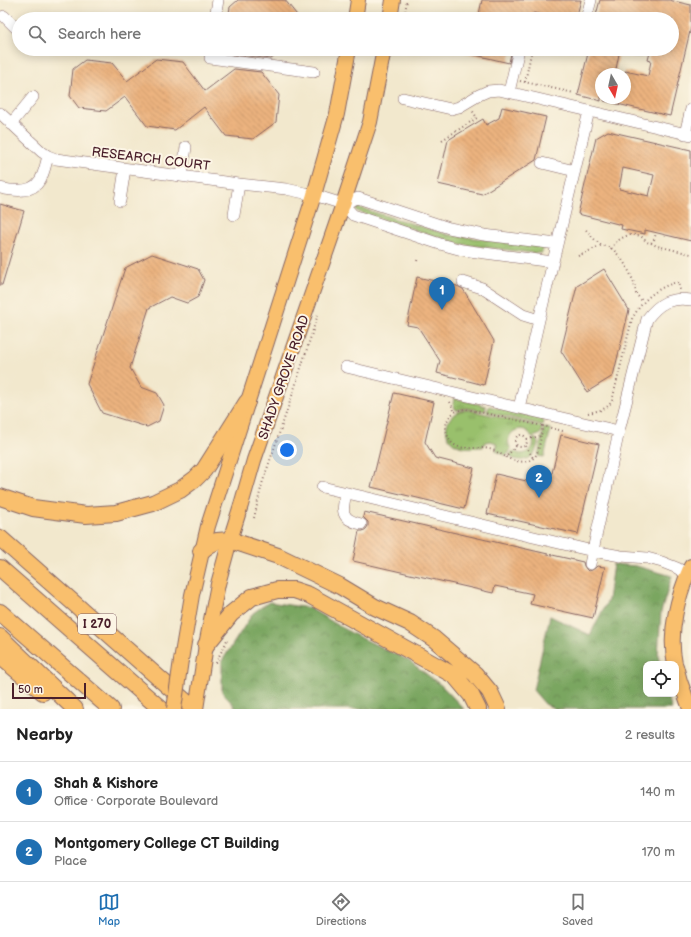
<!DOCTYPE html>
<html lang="en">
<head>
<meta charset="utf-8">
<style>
	:root { --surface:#fff; --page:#f6f6f6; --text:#222; --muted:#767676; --line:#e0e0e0; --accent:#1f6fb2 }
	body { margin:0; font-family:"Balsamiq Sans",sans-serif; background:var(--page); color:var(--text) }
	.controls { position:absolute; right:12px; bottom:12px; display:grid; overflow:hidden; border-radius:8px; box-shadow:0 2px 10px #0003 }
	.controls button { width:36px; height:36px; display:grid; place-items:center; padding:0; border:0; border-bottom:1px solid var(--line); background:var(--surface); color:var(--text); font:20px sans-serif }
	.compass { position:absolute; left:595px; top:68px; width:36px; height:36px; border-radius:50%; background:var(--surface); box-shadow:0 2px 10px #0003; rotate:171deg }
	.scale { position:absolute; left:12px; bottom:10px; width:74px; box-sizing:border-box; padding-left:4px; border:2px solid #4a1f2b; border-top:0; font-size:11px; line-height:14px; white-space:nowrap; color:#4a1f2b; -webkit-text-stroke:3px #fcf5e5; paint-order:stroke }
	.you { position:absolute; left:287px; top:450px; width:14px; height:14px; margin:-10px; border:3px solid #fff; border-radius:50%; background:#1a73e8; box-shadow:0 0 0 6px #1a73e833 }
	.badge { display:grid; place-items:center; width:26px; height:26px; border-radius:50%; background:var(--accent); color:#fff; font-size:13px; font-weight:700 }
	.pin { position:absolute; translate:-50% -33px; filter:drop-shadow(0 1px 2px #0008) }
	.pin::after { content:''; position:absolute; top:21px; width:14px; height:12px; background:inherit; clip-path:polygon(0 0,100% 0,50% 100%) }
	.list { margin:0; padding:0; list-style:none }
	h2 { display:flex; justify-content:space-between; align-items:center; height:52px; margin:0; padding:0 16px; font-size:17px }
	h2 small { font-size:13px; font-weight:400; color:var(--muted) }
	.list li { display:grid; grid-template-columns:26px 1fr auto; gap:12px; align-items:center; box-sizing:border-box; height:60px; padding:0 16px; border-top:1px solid var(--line) }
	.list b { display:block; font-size:15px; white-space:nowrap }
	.list p { margin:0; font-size:13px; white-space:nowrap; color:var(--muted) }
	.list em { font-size:13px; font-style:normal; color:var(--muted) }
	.icon { flex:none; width:22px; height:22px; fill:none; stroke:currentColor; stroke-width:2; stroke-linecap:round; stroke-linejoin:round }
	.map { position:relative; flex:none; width:691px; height:709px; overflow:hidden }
	.search { position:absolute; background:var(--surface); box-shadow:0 2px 10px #0003; left:12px; right:12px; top:12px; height:44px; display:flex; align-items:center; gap:10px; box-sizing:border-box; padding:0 14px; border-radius:22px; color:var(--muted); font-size:15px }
	.sheet { height:172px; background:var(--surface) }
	nav { display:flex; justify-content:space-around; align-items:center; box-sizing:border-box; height:56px; border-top:1px solid var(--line); background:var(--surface); font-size:11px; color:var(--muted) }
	nav a { display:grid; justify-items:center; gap:2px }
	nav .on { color:var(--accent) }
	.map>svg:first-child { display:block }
	.grass { fill:url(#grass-tufts); stroke:#72704c }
	.forest { fill:url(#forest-crowns); stroke:#626246 }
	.water { fill:url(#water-ripples); stroke:#5c6284 }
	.building { fill:url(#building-back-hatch); fill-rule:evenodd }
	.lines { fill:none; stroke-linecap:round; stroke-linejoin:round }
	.minor-casing { stroke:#856564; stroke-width:12 }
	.major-casing { stroke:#856564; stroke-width:16 }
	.highway-casing { stroke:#856564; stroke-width:18 }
	.path { stroke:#856564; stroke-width:2; stroke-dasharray:1 3; stroke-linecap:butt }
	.minor { stroke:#fff; stroke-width:11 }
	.major { stroke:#f9bf6d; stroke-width:14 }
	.highway { stroke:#f9bf6d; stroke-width:16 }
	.major-bridge-casing { stroke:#856564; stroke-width:16; stroke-linecap:butt }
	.major-bridge { stroke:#f9bf6d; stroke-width:14 }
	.labels { text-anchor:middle; stroke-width:4; stroke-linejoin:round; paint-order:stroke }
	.shield { fill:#fcf5e5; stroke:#7f5f63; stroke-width:1 }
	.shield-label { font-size:12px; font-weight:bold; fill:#4a1f2b }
	.street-label { font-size:13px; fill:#4a1f2b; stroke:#fcf5e5 }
</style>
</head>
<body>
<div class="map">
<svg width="691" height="709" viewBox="0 0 691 709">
	<defs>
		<pattern id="grass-tufts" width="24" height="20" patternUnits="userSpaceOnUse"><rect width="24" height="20" fill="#99c06c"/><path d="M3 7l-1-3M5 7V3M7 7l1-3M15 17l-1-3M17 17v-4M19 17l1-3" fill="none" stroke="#7f9b59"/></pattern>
		<pattern id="forest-crowns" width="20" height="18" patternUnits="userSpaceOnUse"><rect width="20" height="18" fill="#7aa660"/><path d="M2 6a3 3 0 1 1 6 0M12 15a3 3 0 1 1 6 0" fill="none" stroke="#66874f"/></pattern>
		<pattern id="water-ripples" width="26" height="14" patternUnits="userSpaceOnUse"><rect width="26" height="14" fill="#6da5dc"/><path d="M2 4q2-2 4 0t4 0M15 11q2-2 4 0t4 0" fill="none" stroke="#5c86b3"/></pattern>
		<pattern id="building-back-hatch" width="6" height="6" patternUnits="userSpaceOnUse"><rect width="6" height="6" fill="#ecb37f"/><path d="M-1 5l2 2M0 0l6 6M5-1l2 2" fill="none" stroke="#c19168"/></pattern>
	</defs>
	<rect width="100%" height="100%" fill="#fcf5e5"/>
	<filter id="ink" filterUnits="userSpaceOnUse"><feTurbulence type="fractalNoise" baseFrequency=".025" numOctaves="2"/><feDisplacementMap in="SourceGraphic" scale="8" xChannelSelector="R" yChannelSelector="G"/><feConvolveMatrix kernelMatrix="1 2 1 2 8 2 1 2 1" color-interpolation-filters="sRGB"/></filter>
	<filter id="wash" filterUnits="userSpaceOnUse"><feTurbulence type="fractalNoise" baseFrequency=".012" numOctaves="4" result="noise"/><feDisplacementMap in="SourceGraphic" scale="16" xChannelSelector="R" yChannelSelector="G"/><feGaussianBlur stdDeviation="0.9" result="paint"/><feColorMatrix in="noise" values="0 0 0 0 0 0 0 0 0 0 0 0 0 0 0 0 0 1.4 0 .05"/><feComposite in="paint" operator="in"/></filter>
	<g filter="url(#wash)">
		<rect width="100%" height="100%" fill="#f2e8cd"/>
		<!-- grass -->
		<path class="grass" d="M357,207L449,235L540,246L543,249L542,253H533L460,244L362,213L357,211L356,209Z
			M454,398L486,406L485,411L466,408L456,410L453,404Z
			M489,406L544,419L542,425L487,412Z
			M464,410H469L542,427L541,433L539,435L532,437C523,420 501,434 511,449L508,454L505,455L496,451L497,447L496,443L491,441L485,442L483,447C475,447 465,449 457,445C439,436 446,413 464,410Z
			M544,428L551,429L544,457L538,456Z
			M533,439H536L538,443C536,456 526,464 512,458L510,454L513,451C523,457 536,452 533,439Z"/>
		<!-- forest -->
		<path class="forest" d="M613,564L636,566L672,576L661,612L658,655L660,664H646V694H666L672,709H556L545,704L533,690L550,616L590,635L608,600Z
			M269,602L309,608L353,634L408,660L442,686L464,709H237L222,692V661L253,613Z"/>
		<!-- water -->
		<path class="water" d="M630,49H643L641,56C637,57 633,57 630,53Z"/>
		<g id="blocks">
			<!-- building -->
			<path class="building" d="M238,0H285L300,19H228L230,7Z
				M482,0H581L576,19H559L534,13L525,19H478Z
				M600,0H669L691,5V27L670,116L604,101L605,98H625V71L648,76L651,61L648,60L651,49H672V19H595Z
				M228,49H285L271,59L227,53Z
				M464,49H512L509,63L463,52Z
				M589,49H620L615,74H601V101L578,95Z
				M156,59L183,62L205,91L234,69L261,72L279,95L276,122L253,139L226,136L204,107L175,130L147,126L125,97L106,111L79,108L70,96L73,69L85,60L112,63L127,81Z
				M502,107L546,117L536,160L482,194L438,184L448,140L483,119L486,125L499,118Z
				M608,131L691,150V241L645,230V234L621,229L622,225L578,214L596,138ZM623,168L654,175L649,196L619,189Z
				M0,204L24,211L2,285H0Z
				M152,254L198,269L204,280L198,297L187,303L170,297L149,308L130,368L141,387L157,393L164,405L159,421L147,427L102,413L87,384L125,268Z
				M604,269L629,310L613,376L587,392L561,351L577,286Z
				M417,277L457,286L463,289L494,341L484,385L437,373L440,361L418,327L407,325Z
				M394,393L434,402L425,442L435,458L474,468L464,509L371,487Z
				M561,435L599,444L578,534L487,514L496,474L535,483L552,473Z
				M364,512L583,562L584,566L586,569L588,571L592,570L595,568L597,566L605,567L593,618L530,604L533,594L495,586L493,593L353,561L359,531H363L366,529L368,526V522L363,517Z"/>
		</g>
	</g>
	<g filter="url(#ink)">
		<use href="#blocks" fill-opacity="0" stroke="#856564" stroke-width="1"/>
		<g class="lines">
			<defs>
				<path id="minor" d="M4,16L19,31
					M215,19L218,0
					M586,19L591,0
					M211,49L210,58L314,72
					M509,92L519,49
					M403,98L451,109L459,107L479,95L488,91L499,90L589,111
					M0,113L42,152L48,156L56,159L239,184L286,189L314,195L343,204L353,215L440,244L462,250L553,262
					M11,124L33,97
					M685,134L691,109
					M542,163L575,171
					M182,176L186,147
					M0,188C13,191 32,194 40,180C44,174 46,163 48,156
					M120,201L125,169
					M343,204L358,198L449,228L484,235L557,244
					M234,215L239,184
					M463,282L482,288L523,315L539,320
					M346,367L519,408L539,320L589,111L691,135
					M519,408L619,431
					M322,487L593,551L621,556L647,558L662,562L677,568L687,574
					M346,493C342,511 340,519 361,524
					M590,564L619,431L647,319C659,303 670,297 691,300"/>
				<path id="major" d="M355,19L358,0
					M390,19L393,0
					M181,660L192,595L208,526L314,195L337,114L349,49
					M675,664C668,632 678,595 691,566
					M676,666L680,681L689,706L691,709
					M196,709L206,645L218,584L230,540L241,505L254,460L343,204L370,122L384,49"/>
				<path id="highway" d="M0,497L33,508L86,515L116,513L153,503L180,490L195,479L204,470L247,402
					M0,538L194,709
					M201,551L209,545L217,541L230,540L278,556L340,586L375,607L410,623L434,639L475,674L490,692L498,709
					M0,568L161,709
					M0,612L111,709
					M0,637L75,709
					M206,645L231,614L252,597L277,590H294L309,595L455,676L471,695L478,709
					M0,656L43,692"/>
			</defs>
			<!-- minor casing -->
			<use href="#minor" class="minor-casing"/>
			<!-- major casing -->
			<use href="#major" class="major-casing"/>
			<!-- highway casing -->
			<use href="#highway" class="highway-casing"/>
			<!-- path -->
			<path class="path" d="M404,19L407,0
				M520,81L574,93
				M525,82L532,49
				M442,140L477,118L472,110
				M586,230C590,234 594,240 599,243C603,246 607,246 611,248C623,257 635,279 636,294L643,302
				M651,243L657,246L691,254
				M611,249C617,239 628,232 640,236C645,238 645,243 651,243L654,240L656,233
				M578,256L602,245
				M417,261L418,258
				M450,402L455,412
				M588,413C597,411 607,410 612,401L632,319C642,300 657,287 678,282L680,290
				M515 441a6 6 0 1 1 12 0a6 6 0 1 1-12 0Z
				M527,439L541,436L543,426L563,431V429
				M516,446L506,457C500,454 495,450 489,449C474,445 453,455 447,434C445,427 446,421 450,416C455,411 460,409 466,409L543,426
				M526,446L533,458
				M506,457C514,462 530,465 536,455C539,450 540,442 541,436
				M254,518L262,484L294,390L318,314
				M216,663C219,655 224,648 227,640"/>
			<!-- minor -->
			<use href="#minor" class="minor"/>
			<!-- major -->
			<use href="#major" class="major"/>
			<!-- highway -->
			<use href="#highway" class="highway"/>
			<defs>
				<path id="major-bridge" d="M174,709L181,660"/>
			</defs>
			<!-- major-bridge casing -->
			<use href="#major-bridge" class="major-bridge-casing"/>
			<!-- major-bridge -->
			<use href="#major-bridge" class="major-bridge"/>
		</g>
	</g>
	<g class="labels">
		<!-- shield labels -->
		<rect class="shield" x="78" y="614" width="38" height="20" rx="3"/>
		<g class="shield-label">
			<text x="97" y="628">I 270</text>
		</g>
		<!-- street labels -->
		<g class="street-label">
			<text transform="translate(151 158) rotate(7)" y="5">RESEARCH COURT</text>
			<text transform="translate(283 377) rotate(-71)" y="5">SHADY GROVE ROAD</text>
		</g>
	</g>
</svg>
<div class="controls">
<button><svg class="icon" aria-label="locate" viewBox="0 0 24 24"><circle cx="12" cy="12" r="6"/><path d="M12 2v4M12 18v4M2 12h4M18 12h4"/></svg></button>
</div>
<svg class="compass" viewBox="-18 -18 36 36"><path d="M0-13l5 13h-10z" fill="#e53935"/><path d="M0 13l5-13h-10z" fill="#767676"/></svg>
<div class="scale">50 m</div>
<div class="you"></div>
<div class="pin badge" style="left:442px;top:310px">1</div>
<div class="pin badge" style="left:539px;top:498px">2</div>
<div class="search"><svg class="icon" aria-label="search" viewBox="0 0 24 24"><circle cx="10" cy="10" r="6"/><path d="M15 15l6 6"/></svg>Search here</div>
</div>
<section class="sheet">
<h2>Nearby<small>2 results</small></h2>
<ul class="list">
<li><span class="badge">1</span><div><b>Shah &amp; Kishore</b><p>Office · Corporate Boulevard</p></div><em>140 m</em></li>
<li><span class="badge">2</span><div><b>Montgomery College CT Building</b><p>Place</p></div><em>170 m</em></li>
</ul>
</section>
<nav>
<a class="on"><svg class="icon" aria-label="map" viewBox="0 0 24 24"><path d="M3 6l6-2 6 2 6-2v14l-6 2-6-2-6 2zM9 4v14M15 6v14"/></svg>Map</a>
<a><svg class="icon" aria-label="directions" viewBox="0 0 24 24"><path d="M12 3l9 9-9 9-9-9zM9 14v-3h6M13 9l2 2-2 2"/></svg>Directions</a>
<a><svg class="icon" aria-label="saved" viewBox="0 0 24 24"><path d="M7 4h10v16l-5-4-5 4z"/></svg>Saved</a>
</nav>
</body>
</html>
